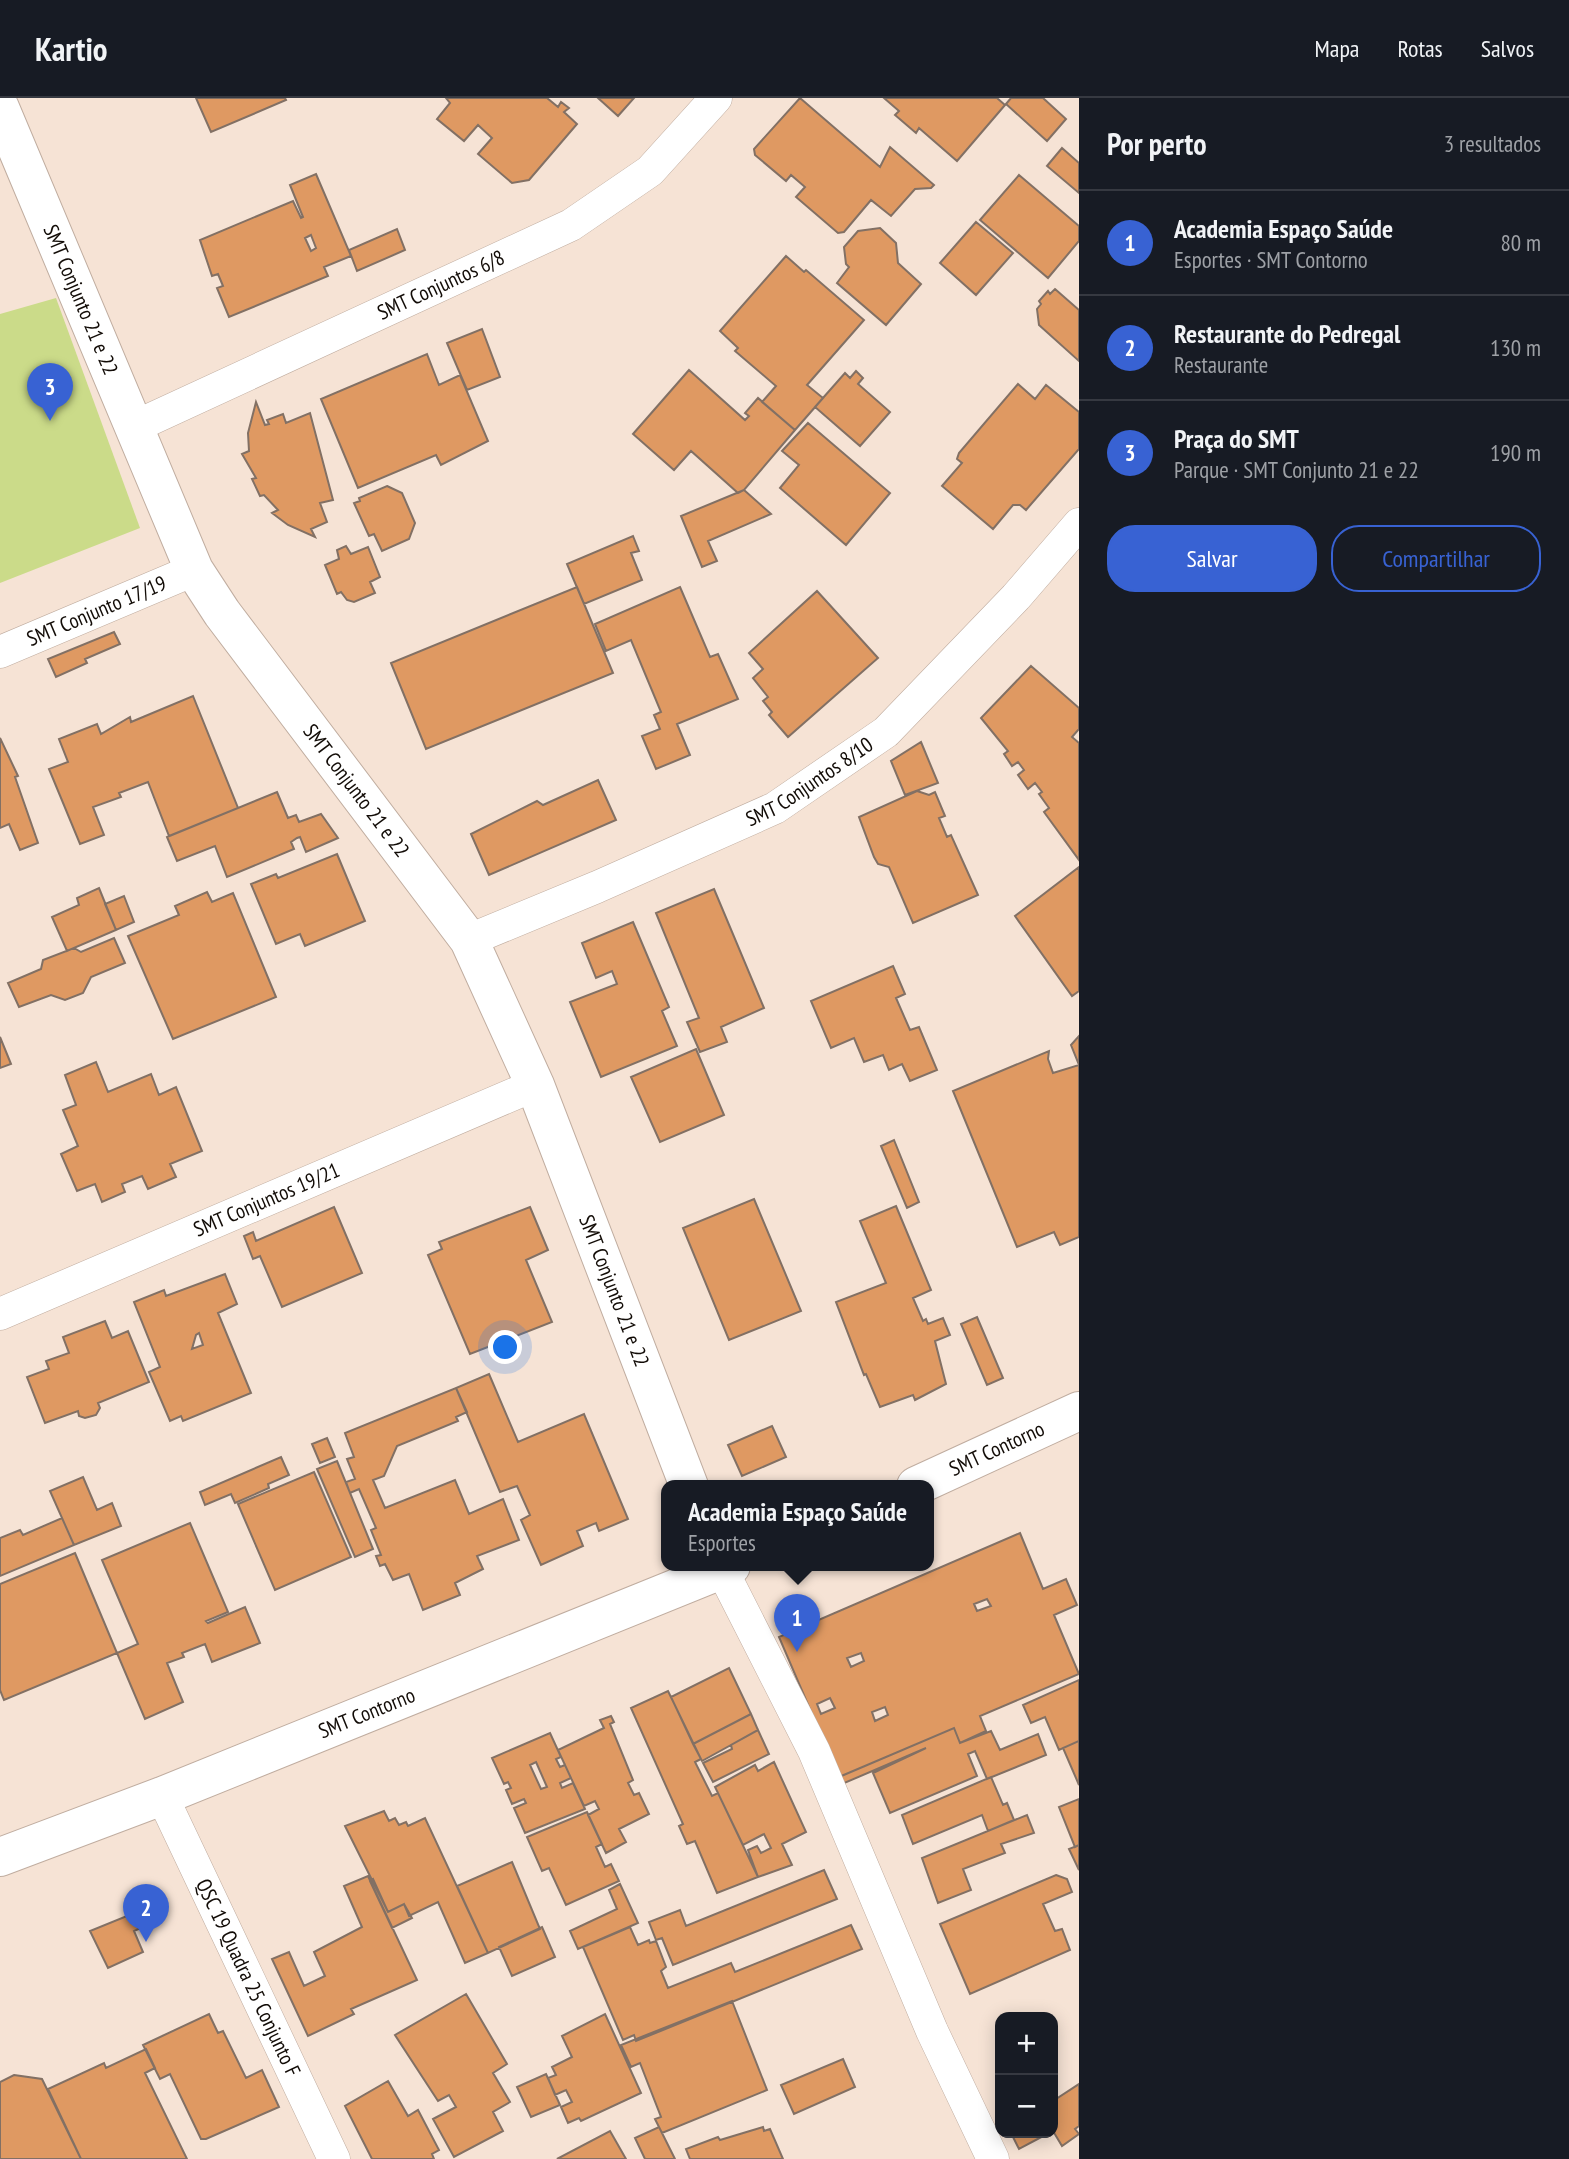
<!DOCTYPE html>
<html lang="pt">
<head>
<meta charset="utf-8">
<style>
	:root { --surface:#171b24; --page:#242831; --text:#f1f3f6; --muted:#9ea1a6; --line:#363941; --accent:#3862d3 }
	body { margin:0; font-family:"PT Sans Narrow",sans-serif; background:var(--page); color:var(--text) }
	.controls { position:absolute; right:21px; bottom:21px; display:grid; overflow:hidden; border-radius:14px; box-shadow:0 4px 18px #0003 }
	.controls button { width:63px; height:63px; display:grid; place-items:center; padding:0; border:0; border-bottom:2px solid var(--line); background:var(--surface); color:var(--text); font:35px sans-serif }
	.you { position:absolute; left:506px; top:1250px; width:24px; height:24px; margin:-18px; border:5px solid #fff; border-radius:50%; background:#1a73e8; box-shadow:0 0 0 10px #1a73e833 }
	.badge { display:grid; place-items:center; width:46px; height:46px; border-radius:50%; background:var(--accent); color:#fff; font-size:23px; font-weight:700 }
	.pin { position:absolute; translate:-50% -58px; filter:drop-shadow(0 2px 4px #0008) }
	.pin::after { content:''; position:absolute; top:37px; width:24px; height:21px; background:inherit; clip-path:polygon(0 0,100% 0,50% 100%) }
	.popup { position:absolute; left:661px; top:1382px; width:273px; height:91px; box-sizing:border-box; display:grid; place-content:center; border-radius:14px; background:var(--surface); filter:drop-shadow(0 2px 5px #0005); font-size:23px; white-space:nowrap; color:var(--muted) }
	.popup b { font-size:26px; color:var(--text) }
	.popup::after { content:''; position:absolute; left:50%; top:100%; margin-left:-14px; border:14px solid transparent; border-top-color:var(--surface) }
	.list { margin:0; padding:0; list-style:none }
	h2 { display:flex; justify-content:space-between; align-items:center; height:91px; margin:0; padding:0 28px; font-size:30px }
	h2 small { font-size:23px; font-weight:400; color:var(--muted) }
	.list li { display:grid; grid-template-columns:46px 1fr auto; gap:21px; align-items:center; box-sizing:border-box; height:105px; padding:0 28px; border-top:2px solid var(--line) }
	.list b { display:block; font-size:26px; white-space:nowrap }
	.list p { margin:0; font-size:23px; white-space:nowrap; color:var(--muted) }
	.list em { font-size:23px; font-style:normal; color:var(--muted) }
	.actions { display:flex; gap:14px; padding:21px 28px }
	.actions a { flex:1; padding:16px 0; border:2px solid var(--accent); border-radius:28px; text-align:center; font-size:24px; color:var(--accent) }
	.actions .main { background:var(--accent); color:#fff }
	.map { position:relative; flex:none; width:1079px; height:2061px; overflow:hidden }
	header { display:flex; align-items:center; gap:42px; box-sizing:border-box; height:98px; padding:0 35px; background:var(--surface); border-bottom:2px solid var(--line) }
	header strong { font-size:33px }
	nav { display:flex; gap:38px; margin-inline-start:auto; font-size:24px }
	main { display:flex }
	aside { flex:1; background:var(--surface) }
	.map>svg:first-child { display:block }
	.green { fill:#cbdb89 }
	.building { fill:#df9962; stroke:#827064; stroke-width:2; fill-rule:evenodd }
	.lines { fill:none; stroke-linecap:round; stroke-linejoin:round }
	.minor-casing { stroke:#c0ada0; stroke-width:33 }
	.tertiary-casing { stroke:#c0ada0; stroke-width:40 }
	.minor { stroke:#fff; stroke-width:32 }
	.tertiary { stroke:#fff; stroke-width:38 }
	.labels { text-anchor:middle; stroke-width:5; stroke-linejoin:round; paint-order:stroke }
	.street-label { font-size:21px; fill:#120c07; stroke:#fef2e9 }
</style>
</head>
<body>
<header>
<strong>Kartio</strong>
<nav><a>Mapa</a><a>Rotas</a><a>Salvos</a></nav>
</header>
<main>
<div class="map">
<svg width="1079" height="2061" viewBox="0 0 1079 2061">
	<rect width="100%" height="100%" fill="#f6e3d5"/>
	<!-- green -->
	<path class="green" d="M56,200L140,430L0,485V216Z"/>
	<!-- building -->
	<path class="building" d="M196,0H285L286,2L211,34Z
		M446,0H547L558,9L561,4L569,10L564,14L577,26L529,82L512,85L478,56L492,40L478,27L464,43L437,21L450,5Z
		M598,0H634L618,18Z
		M800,0L880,69L890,49L934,87L931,90L915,91L891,118L871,102L844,134L838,135L796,99L805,89L791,77L786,83L755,57L754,51Z
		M884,0H997L1005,7L957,63L919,30L916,35L895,17L899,13Z
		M1011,0H1043L1066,21L1047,43L1006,6Z
		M1062,50L1079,65V95L1047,68Z
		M316,76L351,158L324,169L328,178L229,219L217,190L223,188L218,176L212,178L200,142L293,103L301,120L303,119L290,87ZM311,137L316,150L311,153L305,140Z
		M1019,77L1079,128V143L1048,180L980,122Z
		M976,124L1013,155L976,197L940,165Z
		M880,130L896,145L898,165L921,186L886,227L837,185L849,169L846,166L844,149L858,133Z
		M397,131L405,152L357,173L349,152Z
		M786,158L804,174L806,172L864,222L807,287L823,300L795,332L762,304L776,288L735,253L738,250L720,233Z
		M1055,191L1079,212V263L1039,227L1037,211L1041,206L1039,203L1048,193L1050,196Z
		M482,231L500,279L467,292L447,245Z
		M427,256L439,287L460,277L488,343L441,367L436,357L358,390L321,301Z
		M689,272L745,322L749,318L745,315L758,300L795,332L744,392L738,395L691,353L674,372L633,336Z
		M856,273L863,280L858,286L890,314L860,348L815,309L845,275L850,280Z
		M1018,286L1035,301L1046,287L1079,314V351L1026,412L1020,407H1013L993,431L942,388L962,365L957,361L959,355Z
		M256,304L265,327L269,326L267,322L283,316L286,325L310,315L333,402L320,405L327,424L311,431L315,439L288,427L272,415L278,412L264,397L260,398L252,381L256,380L242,356L249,353L248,335Z
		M808,325L890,395L846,447L780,390L799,367L782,353Z
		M387,388L402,395L415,425L409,441L382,453L374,436L369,438L354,405L360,403L359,400Z
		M744,392L771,416L708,443L717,463L702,469L681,418Z
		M633,438L639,453L631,455L642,482L584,506L567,466Z
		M346,448L351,456L368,449L380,479L370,484L375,495L354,504L347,502L341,494L337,496L325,467L339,461L337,452Z
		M577,489L613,575L426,651L391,565Z
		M680,489L710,559L718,556L738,601L677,626L690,657L656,671L642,638L660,631L654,617L661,614L631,542L606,553L595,526Z
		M817,493L878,560L788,639L769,617L772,614L763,603L768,599L753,580L763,571L749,555Z
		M114,534L120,546L85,561L87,565L56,579L48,561Z
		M1031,568L1079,610V631L1072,639L1079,645V762L1044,714L1049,710L1039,696L1042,694L1035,685L1028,691L1018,677L1024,672L1018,664L1012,668L1004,656L1008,653L981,620Z
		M193,598L238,710L169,738L148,684L119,695L121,699L93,709L104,737L80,746L49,671L68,664L59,641L97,626L101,636L130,619L131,624Z
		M0,640L18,678L15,679L38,745L20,752L9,726L0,730Z
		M921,644L938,685L905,697L891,663Z
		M598,682L616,722L489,777L471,736L537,703L543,707Z
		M917,693L929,697L935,694L945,718L939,720L947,739L951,737L978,797L913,825L889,769L878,766L874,759L859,719Z
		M277,694L288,720L296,717L299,724L321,716L338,740L306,754L300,739L297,740L291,744L294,751L227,779L215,748L177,763L167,739Z
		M337,756L365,823L305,848L300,836L276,846L251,786L276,776L278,780Z
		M1079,769V893L1072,898L1015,818Z
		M99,790L116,832L67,853L52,819L79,807L77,800Z
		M714,791L764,910L721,929L727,944L700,954L687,924L699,920L656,815Z
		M207,794L212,804L233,795L276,899L173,941L128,838L179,817L175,808Z
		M124,798L134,824L116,832L105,806Z
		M633,824L669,909L662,913L677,948L601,979L570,904L617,886L612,873L596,880L582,845Z
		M114,840L125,865L91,879L83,895L65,902L51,897L19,909L8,885L41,871L43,862L74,850L81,854Z
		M893,868L905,896L896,900L910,932L919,929L937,972L910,983L902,966L889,972L883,957L864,964L854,940L831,950L811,903Z
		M1079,938V967L1071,947Z
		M0,939L11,966L0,970Z
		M696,951L724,1017L660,1044L631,979Z
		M1049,953L1048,961L1053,975L1079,967V1139L1060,1147L1054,1134L1017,1149L953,993Z
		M96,964L108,994L151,976L159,997L176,989L202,1053L170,1066L176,1079L148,1091L142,1078L122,1086L125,1094L102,1104L95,1086L77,1093L61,1056L78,1048L63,1012L76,1007L65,977Z
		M894,1042L919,1104L907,1110L881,1048Z
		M754,1101L801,1213L729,1242L683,1130Z
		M896,1108L931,1192L913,1200L923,1223L926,1221L928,1226L943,1220L950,1237L935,1243L946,1286L915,1302L913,1297L880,1309L866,1276L864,1277L836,1204L886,1185L860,1123Z
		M334,1109L362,1175L282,1209L260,1158L253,1161L244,1138L253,1134L256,1143Z
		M530,1109L548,1152L526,1162L552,1224L470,1256L428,1157L442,1151L439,1144Z
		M225,1176L237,1206L218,1215L251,1295L183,1323L181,1318L170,1323L149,1274L160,1269L134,1204L164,1192L166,1198ZM199,1235L203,1247L192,1251L196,1237Z
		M977,1219L1003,1280L987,1287L961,1226Z
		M105,1223L112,1240L128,1233L149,1284L98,1305L100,1310L96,1317L85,1320L79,1318L78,1313L45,1325L27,1279L49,1271L46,1263L69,1255L63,1239Z
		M489,1276L518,1344L584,1316L628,1421L599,1433L596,1425L577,1433L583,1448L541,1467L521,1422L530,1417L517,1388L500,1394L456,1290Z
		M456,1290L467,1314L456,1319L458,1323L397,1348L384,1378L373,1382L385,1410L455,1382L469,1416L503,1401L519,1442L477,1458L483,1471L455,1485L460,1497L423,1512L409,1476L393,1482L385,1466L380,1468L376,1458L381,1457L371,1432L376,1430L359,1391L350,1395L346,1384L355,1381L347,1361L354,1359L345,1335Z
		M772,1328L786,1359L742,1378L728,1347Z
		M327,1340L335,1359L320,1365L312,1346Z
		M281,1359L289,1377L268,1386L269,1390L235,1405L231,1396L205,1407L200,1394Z
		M337,1363L373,1451L355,1459L317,1371Z
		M314,1374L351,1459L275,1492L238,1406Z
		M83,1379L97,1412L112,1405L121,1428L74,1447L50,1393Z
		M62,1420L74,1447L0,1478V1440L20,1432L23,1437Z
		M190,1425L228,1514L206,1523L208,1525L245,1509L260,1545L212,1564L205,1546L182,1555L184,1559L167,1565L183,1604L145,1621L117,1555L138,1546L102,1462Z
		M1020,1435L1043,1491L1066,1481L1077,1507L1054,1517L1079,1576L980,1618L986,1633L960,1645L954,1630L839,1679L779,1539ZM987,1501L991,1508L977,1513L974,1506ZM861,1555L864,1563L851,1569L847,1560ZM830,1600L835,1610L821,1616L817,1606ZM885,1609L888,1617L875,1623L872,1614Z
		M75,1455L117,1555L4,1602L0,1592V1486Z
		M729,1570L751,1616L693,1646L671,1599Z
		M1079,1582V1643L1059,1652L1045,1619L1031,1625L1023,1607Z
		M668,1593L701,1661L695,1664L712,1698L718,1695L758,1779L717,1795L695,1743L687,1746L679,1728L683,1726L631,1610Z
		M751,1616L758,1632L702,1663L693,1646Z
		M611,1618L614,1624L610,1626L633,1682L628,1685L634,1697L639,1695L649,1716L619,1731L626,1744L606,1755L588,1717L599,1711L595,1703L584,1708L558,1652L604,1630L600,1622Z
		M954,1630L960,1645L991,1633L1000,1652L1038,1636L1046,1657L987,1681L975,1653L968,1656L977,1678L890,1715L873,1675L926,1650L842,1686L839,1679Z
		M758,1632L769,1656L713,1684L703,1665L732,1651L731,1647Z
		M550,1635L561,1659L556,1661L560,1669L565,1667L571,1680L560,1685L562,1690L573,1685L585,1711L525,1735L514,1710L526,1705L524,1701L512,1706L506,1692L511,1690L508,1684L504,1686L492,1660ZM536,1664L547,1689L541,1691L530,1667Z
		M1079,1643V1687L1063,1650Z
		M774,1664L806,1734L782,1746L792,1767L758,1779L748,1752L757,1748L761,1755L771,1750L764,1736L743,1747L715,1689L755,1667L758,1673Z
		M991,1679L1003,1707L1007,1705L1014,1722L988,1733L982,1717L913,1746L902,1717Z
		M1079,1701V1747L1075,1749L1059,1709Z
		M384,1713L389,1723L395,1720L399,1727L406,1724L408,1728L425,1720L488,1855L465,1865L438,1804L409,1818L404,1806L388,1814L345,1728Z
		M587,1714L602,1746L596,1749L605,1769L611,1766L619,1783L566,1807L549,1770L542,1773L527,1739Z
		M1027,1717L1034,1735L1001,1746L1005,1755L963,1771L971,1792L938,1805L922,1760Z
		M1079,1747V1772L1069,1751Z
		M512,1764L540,1831L488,1855L457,1788Z
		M824,1772L837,1801L673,1867L662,1840L656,1842L649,1824L680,1812L686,1828Z
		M1056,1777L1067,1781L1072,1794L1043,1806L1055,1833L1062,1831L1070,1852L970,1896L940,1826Z
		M368,1778L417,1882L351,1911L354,1916L308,1938L272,1861L289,1854L304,1888L325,1878L314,1854L362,1829L344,1788Z
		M373,1781L388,1814L404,1806L412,1820L392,1830L370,1783Z
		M620,1786L638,1825L578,1851L570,1833L617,1811L609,1792Z
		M149,1809L156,1823L134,1833L143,1854L108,1870L90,1833Z
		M851,1827L862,1851L636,1943L634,1937L623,1942L583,1849L630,1829L638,1847L649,1842L650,1845L656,1843L666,1869L661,1873L668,1890L731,1865L735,1874Z
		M542,1829L555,1859L512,1878L499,1849Z
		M466,1896L507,1966L493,1975L510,2004L493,2014L503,2033L454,2059L433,2021L456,2009L449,1997L438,2003L395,1937Z
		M732,1903L767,1992L662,2035L655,2021L661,2019L640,1965L631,1969L621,1947Z
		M209,1916L218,1935L223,1933L246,1980L262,1972L279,2009L206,2041H201L170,1976L160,1981L143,1947Z
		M605,1916L641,1995L581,2023L579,2020L568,2025L561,2009L572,2004L566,1992L555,1997L548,1980L556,1977L552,1969L572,1959L562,1938Z
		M146,1951L155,1970L145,1975L187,2061H81L48,1991L104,1965L106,1970Z
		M843,1961L855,1989L794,2016L781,1987Z
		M546,1976L560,2007L531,2019L517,1989Z
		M14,1977L42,1981L81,2061H0V1984Z
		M388,1983L408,2018L418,2012L439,2052L432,2056L434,2061H372L345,2008Z
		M1079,1986V2028L1075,2031L1079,2036L1062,2048L1053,2033V2003Z
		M659,2029L675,2061H645L635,2040Z
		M763,2029L764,2033L770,2031L783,2061H690L686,2051L718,2039L720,2042Z
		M610,2033L626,2061H557Z
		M1011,2035H1049L1019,2051Z"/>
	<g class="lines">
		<defs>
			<g id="minor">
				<path id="s1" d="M136,328L571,127L650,73L716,0"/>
				<path id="s2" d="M0,554L194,472"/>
				<path id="s3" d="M469,842L597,789L775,710L886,634L1016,499L1079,426"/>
				<path id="s4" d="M0,1216L535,987"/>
				<path d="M722,1472L814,1653L932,1933L993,2061"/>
				<path id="s5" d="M162,1698L334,2061"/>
			</g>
			<g id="tertiary">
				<path id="s6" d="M0,10L194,472L222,515L469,842L535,987L689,1388"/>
				<path id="s7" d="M916,1388L1079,1313"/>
				<path id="s8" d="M0,1759L162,1698L731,1468"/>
			</g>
		</defs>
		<!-- minor casing -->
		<use href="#minor" class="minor-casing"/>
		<!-- tertiary casing -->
		<use href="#tertiary" class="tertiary-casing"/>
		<!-- minor -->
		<use href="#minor" class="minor"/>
		<!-- tertiary -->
		<use href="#tertiary" class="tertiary"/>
	</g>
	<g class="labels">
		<!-- street labels -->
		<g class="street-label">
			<text dy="7" stroke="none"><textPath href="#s1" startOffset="336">SMT Conjuntos 6/8</textPath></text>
			<text dy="7" stroke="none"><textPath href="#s6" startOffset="208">SMT Conjunto 21 e 22</textPath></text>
			<text dy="7" stroke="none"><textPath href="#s2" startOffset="105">SMT Conjunto 17/19</textPath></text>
			<text dy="7" stroke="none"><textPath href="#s3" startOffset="376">SMT Conjuntos 8/10</textPath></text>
			<text dy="7" stroke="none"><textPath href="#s6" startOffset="775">SMT Conjunto 21 e 22</textPath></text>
			<text dy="7" stroke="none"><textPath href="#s4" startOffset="290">SMT Conjuntos 19/21</textPath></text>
			<text dy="7" stroke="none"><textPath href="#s6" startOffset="1342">SMT Conjunto 21 e 22</textPath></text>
			<text dy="7" stroke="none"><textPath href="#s7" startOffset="89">SMT Contorno</textPath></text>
			<text dy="7" stroke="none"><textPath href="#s8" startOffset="394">SMT Contorno</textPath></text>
			<text dy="7" stroke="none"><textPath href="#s5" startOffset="201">QSC 19 Quadra 25 Conjunto F</textPath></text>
		</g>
	</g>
</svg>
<div class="controls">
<button>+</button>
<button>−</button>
</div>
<div class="you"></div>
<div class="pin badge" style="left:797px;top:1554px">1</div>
<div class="popup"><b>Academia Espaço Saúde</b>Esportes</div>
<div class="pin badge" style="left:146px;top:1844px">2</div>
<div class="pin badge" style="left:50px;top:323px">3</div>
</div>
<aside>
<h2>Por perto<small>3 resultados</small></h2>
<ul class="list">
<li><span class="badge">1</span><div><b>Academia Espaço Saúde</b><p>Esportes · SMT Contorno</p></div><em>80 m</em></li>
<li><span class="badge">2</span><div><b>Restaurante do Pedregal</b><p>Restaurante</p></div><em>130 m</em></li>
<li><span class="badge">3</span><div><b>Praça do SMT</b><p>Parque · SMT Conjunto 21 e 22</p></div><em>190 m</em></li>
</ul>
<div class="actions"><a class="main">Salvar</a><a>Compartilhar</a></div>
</aside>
</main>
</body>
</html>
